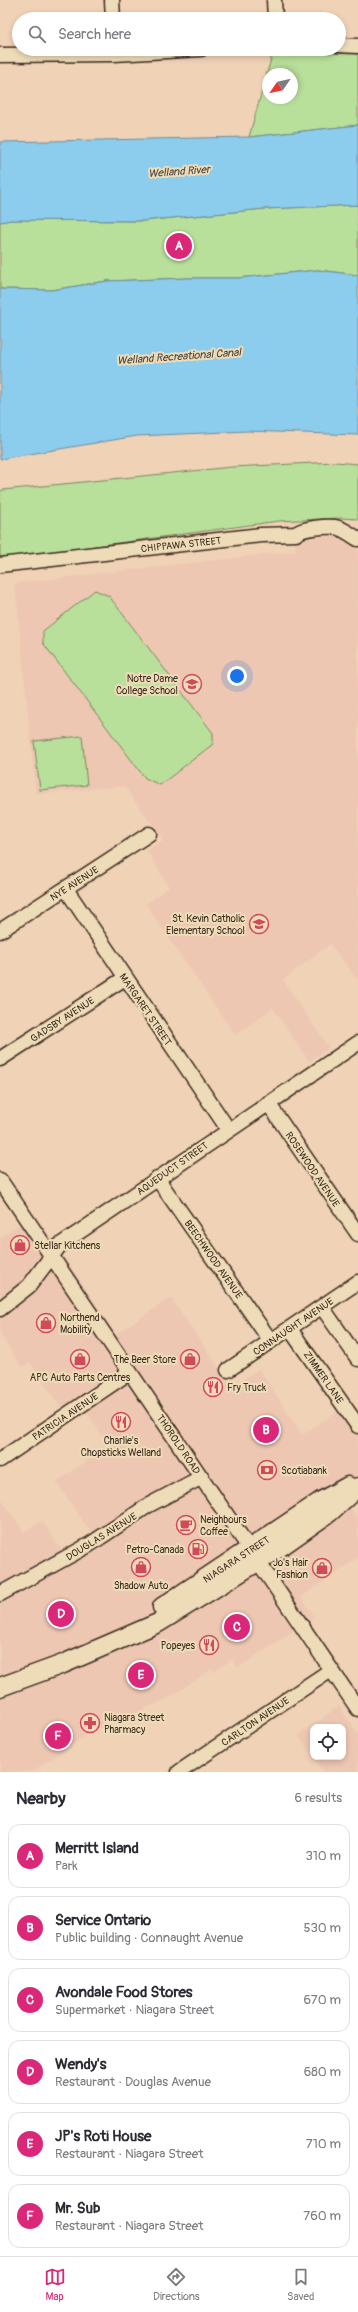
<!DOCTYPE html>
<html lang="en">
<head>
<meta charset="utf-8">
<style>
	:root { --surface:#fff; --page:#f7f7f7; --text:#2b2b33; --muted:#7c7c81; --line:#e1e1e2; --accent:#db2777 }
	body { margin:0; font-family:Pangolin,sans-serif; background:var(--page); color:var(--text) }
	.controls { position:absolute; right:12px; bottom:12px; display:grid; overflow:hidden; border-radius:8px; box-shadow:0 2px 6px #0003 }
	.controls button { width:36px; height:36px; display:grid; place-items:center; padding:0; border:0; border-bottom:1px solid var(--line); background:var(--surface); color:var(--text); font:20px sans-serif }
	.compass { position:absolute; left:262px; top:68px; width:36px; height:36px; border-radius:50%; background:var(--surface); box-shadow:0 2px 6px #0003; rotate:236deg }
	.you { position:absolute; left:237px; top:676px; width:14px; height:14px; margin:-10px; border:3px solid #fff; border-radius:50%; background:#1a73e8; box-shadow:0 0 0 6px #1a73e833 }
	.badge { display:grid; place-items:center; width:26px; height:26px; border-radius:50%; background:var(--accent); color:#fff; font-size:13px; font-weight:700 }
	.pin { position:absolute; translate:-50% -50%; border:2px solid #fff; box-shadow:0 1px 4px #0006 }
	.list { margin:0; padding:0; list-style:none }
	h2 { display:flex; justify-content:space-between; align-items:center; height:52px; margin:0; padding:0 16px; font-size:17px }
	h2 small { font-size:13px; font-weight:400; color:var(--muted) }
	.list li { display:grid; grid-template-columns:26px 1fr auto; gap:12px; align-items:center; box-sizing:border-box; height:64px; margin:0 8px 8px; padding:0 8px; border:1px solid var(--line); border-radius:12px }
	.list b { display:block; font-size:15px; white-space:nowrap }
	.list p { margin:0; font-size:13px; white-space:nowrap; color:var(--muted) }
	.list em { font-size:13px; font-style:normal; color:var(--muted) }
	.icon { flex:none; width:22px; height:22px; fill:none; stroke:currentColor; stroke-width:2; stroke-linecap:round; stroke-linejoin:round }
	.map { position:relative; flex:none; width:358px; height:1772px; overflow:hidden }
	.search { position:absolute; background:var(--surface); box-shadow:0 2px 6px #0003; left:12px; right:12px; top:12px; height:44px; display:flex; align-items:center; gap:10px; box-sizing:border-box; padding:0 14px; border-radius:22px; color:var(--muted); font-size:15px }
	.sheet { height:484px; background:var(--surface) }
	nav { display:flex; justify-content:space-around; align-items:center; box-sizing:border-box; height:56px; border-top:1px solid var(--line); background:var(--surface); font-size:11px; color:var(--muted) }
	nav a { display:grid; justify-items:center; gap:2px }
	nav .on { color:var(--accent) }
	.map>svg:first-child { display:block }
	.built { fill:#edc7b2; fill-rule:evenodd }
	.green { fill:#b9e09b; stroke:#7a855c; fill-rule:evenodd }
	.water { fill:#8ccded; stroke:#6c8c9a }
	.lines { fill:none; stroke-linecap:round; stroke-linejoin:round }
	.minor-casing { stroke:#3b2a1e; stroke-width:17 }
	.major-casing { stroke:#3b2a1e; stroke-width:21 }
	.minor { stroke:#eedcb9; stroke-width:14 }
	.major { stroke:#eedcb9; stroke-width:18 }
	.labels { text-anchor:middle; stroke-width:4; stroke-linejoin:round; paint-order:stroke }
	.street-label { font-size:10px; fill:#3b2a1e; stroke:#eedcb9 }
	.poi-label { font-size:10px; fill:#3b2a1e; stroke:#eedcb9; text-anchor:end }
	.water-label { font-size:11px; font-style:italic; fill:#47423d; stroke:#eedcb9 }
</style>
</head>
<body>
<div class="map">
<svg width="358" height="1772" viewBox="0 0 358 1772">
	<rect width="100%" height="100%" fill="#f0d2b7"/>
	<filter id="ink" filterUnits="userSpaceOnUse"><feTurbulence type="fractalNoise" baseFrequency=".025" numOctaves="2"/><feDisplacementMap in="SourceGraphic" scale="8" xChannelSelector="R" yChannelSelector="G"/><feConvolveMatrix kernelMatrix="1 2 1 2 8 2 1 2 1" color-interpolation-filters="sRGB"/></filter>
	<g filter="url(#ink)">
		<!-- built -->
		<path class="built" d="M332,536L344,537L358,546V980L330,944L283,980L329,1048L309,1061L273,1008L235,1035L172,943L146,904L169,887L147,851L163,840L124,786L36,794L15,583L296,551L295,540Z
			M35,1214L116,1334L171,1298L232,1387L259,1369L302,1435L344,1407L358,1427V1501L350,1507L358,1518V1558L301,1597L314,1617L238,1668L232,1659L214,1672L212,1669L167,1699L88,1734L32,1772H0V1497L24,1532L42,1521L64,1554L93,1535L56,1482L109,1446L87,1413L71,1423L30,1362L22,1367L0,1334V1238Z
			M339,1706L358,1734V1772H323L298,1735ZM313,1727H343V1757H313Z"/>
		<!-- green -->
		<path class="green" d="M273,52L358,54V125L249,137ZM268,74H292V98H268Z
			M358,205V275L318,270L238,278H187L107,281L52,290L0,289V222L11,220L142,221L264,209Z
			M335,462L358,464V519L340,518L279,521L0,559V491L3,490L232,467Z
			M95,590L109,596L213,733V744L160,785L145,778L43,643V631Z
			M82,736L87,785L40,790L34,741Z"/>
		<!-- water -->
		<path class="water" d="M358,125V205L264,209L142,221L11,220L0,222V142L249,137Z
			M318,270L358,275V435L248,431L137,436L0,459V289L52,290L107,281L187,278H238Z"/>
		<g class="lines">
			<defs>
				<path id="minor" d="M112,0L113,19
					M274,0L275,19
					M339,45L358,46
					M0,55L114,54L201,49
					M0,565L261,535L296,534C301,528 327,526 335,527C343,528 351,535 358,539
					M66,889L228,1129
					M0,931L149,834
					M0,1059L125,978
					M268,1103L358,1234
					M157,1178L270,1340
					M0,1180L358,1709
					M322,1307L358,1359
					M0,1309L29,1286L60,1245L358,1043
					M290,1329L358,1426
					M228,1370L358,1282
					M0,1460L130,1372
					M0,1594L89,1545L149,1505L202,1477
					M179,1772L331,1670"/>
				<path id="major" d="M162,1607L321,1501L348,1486
					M0,1687L63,1664L158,1623L272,1553L329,1513L358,1487"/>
			</defs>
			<!-- minor casing -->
			<use href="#minor" class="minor-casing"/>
			<!-- major casing -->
			<use href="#major" class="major-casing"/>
			<!-- minor -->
			<use href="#minor" class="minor"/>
			<!-- major -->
			<use href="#major" class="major"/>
		</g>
	</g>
	<!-- icons -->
	<defs>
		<symbol id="school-ring" viewBox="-11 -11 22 22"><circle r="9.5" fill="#eedcb9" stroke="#d1495b" stroke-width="1.5"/><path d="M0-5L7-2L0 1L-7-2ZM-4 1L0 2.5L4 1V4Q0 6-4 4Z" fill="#d1495b"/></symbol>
		<symbol id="shop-ring" viewBox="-11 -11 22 22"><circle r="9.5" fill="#eedcb9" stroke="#d1495b" stroke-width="1.5"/><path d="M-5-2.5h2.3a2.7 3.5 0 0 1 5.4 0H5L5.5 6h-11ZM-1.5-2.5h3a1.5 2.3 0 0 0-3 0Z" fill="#d1495b"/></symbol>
		<symbol id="restaurant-ring" viewBox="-11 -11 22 22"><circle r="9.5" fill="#eedcb9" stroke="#d1495b" stroke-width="1.5"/><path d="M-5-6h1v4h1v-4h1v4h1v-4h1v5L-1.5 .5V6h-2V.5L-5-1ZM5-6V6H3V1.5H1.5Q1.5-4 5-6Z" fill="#d1495b"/></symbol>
		<symbol id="bank-ring" viewBox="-11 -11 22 22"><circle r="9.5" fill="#eedcb9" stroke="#d1495b" stroke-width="1.5"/><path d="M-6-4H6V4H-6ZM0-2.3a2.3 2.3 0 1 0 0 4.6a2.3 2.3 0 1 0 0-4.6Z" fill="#d1495b"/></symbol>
		<symbol id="cafe-ring" viewBox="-11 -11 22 22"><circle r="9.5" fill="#eedcb9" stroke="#d1495b" stroke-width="1.5"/><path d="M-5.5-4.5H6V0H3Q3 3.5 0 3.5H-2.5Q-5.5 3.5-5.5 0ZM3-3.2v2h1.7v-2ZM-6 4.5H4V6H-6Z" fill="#d1495b"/></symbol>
		<symbol id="fuel-ring" viewBox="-11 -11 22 22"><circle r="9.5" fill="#eedcb9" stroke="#d1495b" stroke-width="1.5"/><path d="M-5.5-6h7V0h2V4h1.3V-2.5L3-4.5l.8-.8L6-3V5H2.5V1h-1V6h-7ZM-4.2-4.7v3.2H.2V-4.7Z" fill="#d1495b"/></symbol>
		<symbol id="pharmacy-ring" viewBox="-11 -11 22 22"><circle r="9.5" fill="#eedcb9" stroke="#d1495b" stroke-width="1.5"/><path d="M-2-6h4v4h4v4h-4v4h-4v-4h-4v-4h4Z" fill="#d1495b"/></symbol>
	</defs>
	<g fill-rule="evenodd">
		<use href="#school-ring" x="181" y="673" width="22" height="22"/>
		<use href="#school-ring" x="248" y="913" width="22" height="22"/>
		<use href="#shop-ring" x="9" y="1234" width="22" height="22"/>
		<use href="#shop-ring" x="35" y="1312" width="22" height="22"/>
		<use href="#shop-ring" x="69" y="1348" width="22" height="22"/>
		<use href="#shop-ring" x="179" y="1348" width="22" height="22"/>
		<use href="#restaurant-ring" x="202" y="1376" width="22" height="22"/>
		<use href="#restaurant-ring" x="110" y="1411" width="22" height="22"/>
		<use href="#bank-ring" x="256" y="1459" width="22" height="22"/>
		<use href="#cafe-ring" x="175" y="1514" width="22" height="22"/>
		<use href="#fuel-ring" x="187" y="1538" width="22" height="22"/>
		<use href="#shop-ring" x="130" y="1556" width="22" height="22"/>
		<use href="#shop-ring" x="311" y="1557" width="22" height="22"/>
		<use href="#restaurant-ring" x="198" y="1634" width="22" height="22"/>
		<use href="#pharmacy-ring" x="79" y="1712" width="22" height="22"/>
	</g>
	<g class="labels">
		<!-- street labels -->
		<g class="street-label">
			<text transform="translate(181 544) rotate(-6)" y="4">CHIPPAWA STREET</text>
			<text transform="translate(74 883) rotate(-33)" y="4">NYE AVENUE</text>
			<text transform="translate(146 1009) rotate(56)" y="4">MARGARET STREET</text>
			<text transform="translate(62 1019) rotate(-33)" y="4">GADSBY AVENUE</text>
			<text transform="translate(172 1168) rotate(-35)" y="4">AQUEDUCT STREET</text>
			<text transform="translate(313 1169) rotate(56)" y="4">ROSEWOOD AVENUE</text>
			<text transform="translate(214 1259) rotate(55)" y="4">BEECHWOOD AVENUE</text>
			<text transform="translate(293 1326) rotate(-34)" y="4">CONNAUGHT AVENUE</text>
			<text transform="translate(324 1377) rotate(55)" y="4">ZIMMER LANE</text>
			<text transform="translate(65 1416) rotate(-34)" y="4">PATRICIA AVENUE</text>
			<text transform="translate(179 1444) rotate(56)" y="4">THOROLD ROAD</text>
			<text transform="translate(101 1536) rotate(-32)" y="4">DOUGLAS AVENUE</text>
			<text transform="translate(236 1559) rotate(-33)" y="4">NIAGARA STREET</text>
			<text transform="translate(255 1721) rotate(-34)" y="4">CARLTON AVENUE</text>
		</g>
		<!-- poi labels -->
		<g class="poi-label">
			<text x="178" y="682">Notre Dame<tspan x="178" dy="12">College School</tspan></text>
			<text x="245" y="922">St. Kevin Catholic<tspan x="245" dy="12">Elementary School</tspan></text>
			<text x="34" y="1249" text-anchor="start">Stellar Kitchens</text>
			<text x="60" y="1321" text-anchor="start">Northend<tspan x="60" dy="12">Mobility</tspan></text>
			<text x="176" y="1363">The Beer Store</text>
			<text x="80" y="1381" text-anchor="middle">APC Auto Parts Centres</text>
			<text x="227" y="1391" text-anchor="start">Fry Truck</text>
			<text x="121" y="1444" text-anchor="middle">Charlie's<tspan x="121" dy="12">Chopsticks Welland</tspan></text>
			<text x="281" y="1474" text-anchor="start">Scotiabank</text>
			<text x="200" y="1523" text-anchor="start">Neighbours<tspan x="200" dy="12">Coffee</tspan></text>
			<text x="184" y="1553">Petro-Canada</text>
			<text x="308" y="1566">Jo's Hair<tspan x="308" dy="12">Fashion</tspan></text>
			<text x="141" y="1589" text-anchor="middle">Shadow Auto</text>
			<text x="195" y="1649">Popeyes</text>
			<text x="104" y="1721" text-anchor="start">Niagara Street<tspan x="104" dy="12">Pharmacy</tspan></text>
		</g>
		<!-- water labels -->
		<g class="water-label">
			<text transform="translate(179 171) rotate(-4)" y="4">Welland River</text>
			<text transform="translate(179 356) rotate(-4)" y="4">Welland Recreational Canal</text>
		</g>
	</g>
</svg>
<div class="controls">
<button><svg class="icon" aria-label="locate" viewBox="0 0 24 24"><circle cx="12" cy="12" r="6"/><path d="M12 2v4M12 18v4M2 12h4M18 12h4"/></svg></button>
</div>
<svg class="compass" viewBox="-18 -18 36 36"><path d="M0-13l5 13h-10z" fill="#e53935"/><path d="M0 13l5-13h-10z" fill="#7c7c81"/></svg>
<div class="you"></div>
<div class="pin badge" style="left:179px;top:246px">A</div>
<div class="pin badge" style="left:266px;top:1430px">B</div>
<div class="pin badge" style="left:237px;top:1627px">C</div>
<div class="pin badge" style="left:61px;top:1614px">D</div>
<div class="pin badge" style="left:141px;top:1675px">E</div>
<div class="pin badge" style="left:58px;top:1736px">F</div>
<div class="search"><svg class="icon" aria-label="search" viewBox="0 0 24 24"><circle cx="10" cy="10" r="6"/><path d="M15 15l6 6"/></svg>Search here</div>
</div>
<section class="sheet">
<h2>Nearby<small>6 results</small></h2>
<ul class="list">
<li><span class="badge">A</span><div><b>Merritt Island</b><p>Park</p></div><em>310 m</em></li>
<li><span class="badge">B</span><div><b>Service Ontario</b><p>Public building · Connaught Avenue</p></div><em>530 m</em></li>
<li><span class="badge">C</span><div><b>Avondale Food Stores</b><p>Supermarket · Niagara Street</p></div><em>670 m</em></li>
<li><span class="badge">D</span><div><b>Wendy's</b><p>Restaurant · Douglas Avenue</p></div><em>680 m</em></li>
<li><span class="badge">E</span><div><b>JP's Roti House</b><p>Restaurant · Niagara Street</p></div><em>710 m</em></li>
<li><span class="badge">F</span><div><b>Mr. Sub</b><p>Restaurant · Niagara Street</p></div><em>760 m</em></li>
</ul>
</section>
<nav>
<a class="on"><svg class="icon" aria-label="map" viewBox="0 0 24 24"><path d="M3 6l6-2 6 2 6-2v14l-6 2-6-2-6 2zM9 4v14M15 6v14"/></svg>Map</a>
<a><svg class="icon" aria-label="directions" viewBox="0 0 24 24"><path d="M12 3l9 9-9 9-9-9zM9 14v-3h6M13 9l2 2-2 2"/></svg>Directions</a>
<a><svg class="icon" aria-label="saved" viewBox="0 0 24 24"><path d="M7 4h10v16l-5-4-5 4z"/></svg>Saved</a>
</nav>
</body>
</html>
